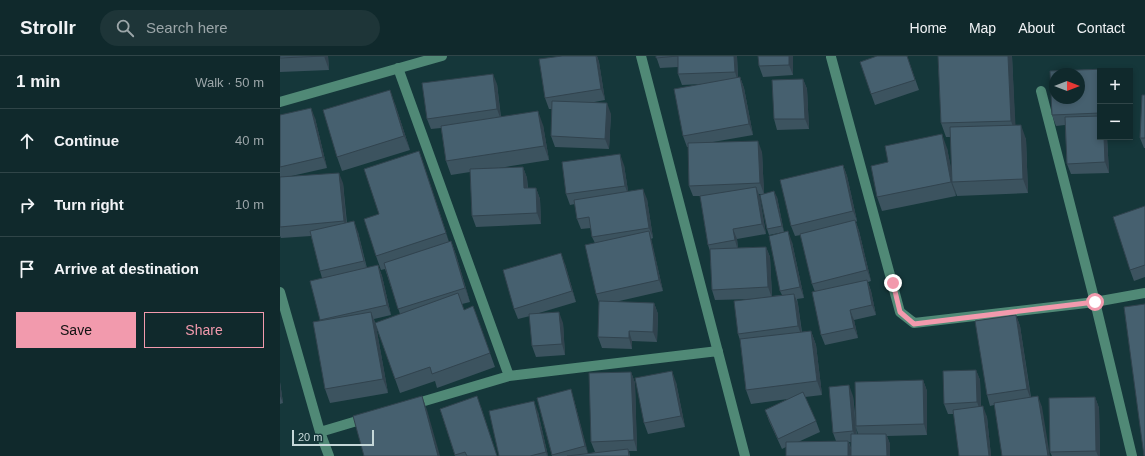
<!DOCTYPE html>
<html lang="en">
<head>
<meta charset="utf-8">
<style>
	:root { --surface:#10292c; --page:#1e3538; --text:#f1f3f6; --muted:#9ca6a9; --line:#304548; --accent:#f29aad }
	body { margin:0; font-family:Helvetica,sans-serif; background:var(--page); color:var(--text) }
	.controls { position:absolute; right:12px; top:12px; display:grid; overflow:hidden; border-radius:0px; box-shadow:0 2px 6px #0003 }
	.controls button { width:36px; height:36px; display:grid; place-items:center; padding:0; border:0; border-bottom:1px solid var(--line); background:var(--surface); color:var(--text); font:20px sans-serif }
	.compass { position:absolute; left:769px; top:12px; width:36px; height:36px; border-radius:50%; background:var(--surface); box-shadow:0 2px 6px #0003; rotate:90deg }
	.scale { position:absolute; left:12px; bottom:10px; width:82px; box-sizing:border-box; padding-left:4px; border:2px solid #c5d7d8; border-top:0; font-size:11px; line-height:14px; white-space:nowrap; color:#c5d7d8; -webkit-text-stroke:3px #15373a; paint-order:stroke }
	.stop { position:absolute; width:12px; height:12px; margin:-9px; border:3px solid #f29aad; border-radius:50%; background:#fff }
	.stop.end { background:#f29aad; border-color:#fff; box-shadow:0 1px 4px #0008 }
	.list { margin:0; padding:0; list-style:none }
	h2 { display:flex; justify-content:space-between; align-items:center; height:52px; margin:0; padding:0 16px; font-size:17px }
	h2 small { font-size:13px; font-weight:400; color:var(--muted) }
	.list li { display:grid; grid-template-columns:26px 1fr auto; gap:12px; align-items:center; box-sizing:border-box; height:64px; padding:0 16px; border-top:1px solid var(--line) }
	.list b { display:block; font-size:15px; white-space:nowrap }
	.list em { font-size:13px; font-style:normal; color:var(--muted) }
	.actions { display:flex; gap:8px; padding:12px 16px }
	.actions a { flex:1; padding:9px 0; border:1px solid var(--accent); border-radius:0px; text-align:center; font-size:14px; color:var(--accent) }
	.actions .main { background:var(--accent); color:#111 }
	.icon { flex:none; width:22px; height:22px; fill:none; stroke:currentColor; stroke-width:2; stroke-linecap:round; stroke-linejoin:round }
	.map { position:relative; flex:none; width:865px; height:400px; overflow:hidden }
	header { display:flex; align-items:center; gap:24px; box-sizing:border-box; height:56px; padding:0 20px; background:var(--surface); border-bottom:1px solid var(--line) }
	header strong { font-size:19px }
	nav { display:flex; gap:22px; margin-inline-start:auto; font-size:14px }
	.search { width:280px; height:36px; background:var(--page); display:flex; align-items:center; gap:10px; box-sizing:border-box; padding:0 14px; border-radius:22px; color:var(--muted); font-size:15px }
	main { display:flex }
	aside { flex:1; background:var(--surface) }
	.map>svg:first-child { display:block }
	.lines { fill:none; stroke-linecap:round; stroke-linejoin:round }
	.minor { stroke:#508976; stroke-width:10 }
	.wall { fill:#3c535f; fill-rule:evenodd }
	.shaded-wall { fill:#31434e }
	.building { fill:#46606f; stroke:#31434e; fill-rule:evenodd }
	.route { stroke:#f29aad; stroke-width:5 }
</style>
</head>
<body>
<header>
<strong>Strollr</strong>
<div class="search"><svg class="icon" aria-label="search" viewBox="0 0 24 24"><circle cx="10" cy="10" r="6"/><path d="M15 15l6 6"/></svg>Search here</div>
<nav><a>Home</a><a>Map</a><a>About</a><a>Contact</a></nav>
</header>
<main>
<aside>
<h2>1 min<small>Walk · 50 m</small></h2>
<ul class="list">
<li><svg class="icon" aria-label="ahead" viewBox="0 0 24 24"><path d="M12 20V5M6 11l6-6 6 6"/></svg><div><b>Continue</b></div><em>40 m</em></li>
<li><svg class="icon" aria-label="right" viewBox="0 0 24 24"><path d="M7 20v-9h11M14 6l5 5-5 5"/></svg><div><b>Turn right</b></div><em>10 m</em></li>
<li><svg class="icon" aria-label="arrive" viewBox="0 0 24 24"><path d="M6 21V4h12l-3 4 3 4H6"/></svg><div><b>Arrive at destination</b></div></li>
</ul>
<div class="actions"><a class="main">Save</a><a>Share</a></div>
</aside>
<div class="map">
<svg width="865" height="400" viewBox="0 0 865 400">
	<rect width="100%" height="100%" fill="#15373a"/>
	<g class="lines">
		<!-- minor -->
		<path class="minor" d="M361,0L465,400
			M551,1L620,256L634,267L815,246L761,35
			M118,12L229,320L438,295
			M0,46L162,0
			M0,236L40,376L49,400
			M131,349L229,320
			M40,376L87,362
			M852,400L815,246L865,237"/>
	</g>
	<!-- wall -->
	<path class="wall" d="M0,0H48L49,14L0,16Z
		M282,0H317L319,6L325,44L309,47L331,58L329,93L275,91L271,80L272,53H269L265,42Z
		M376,0H457L458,21H460L464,32L473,79L433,86L482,96L484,138L497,141L504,176L489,179L487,173L483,138H479L486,178L457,183L458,192L486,191L490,201L492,240L502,239L500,235L512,186L524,242L517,243L518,248L522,276L531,275L536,289L542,339L525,341L536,365L540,376L518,386L556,385L553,377L573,340L576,366L643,324L647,335V379L607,380L610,388V400H506V391L502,393L489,365L485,354L508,343L471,348L466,334L460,284L458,278L474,243L435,244L432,234L430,195L428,189L420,140H413L409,130L408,91H407L403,80L422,28L402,29L398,18V11L380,12ZM576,371L578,378H577ZM569,386H571V392Z
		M478,0H513V19L483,21L479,10Z
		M627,0L639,34L595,49L591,38Z
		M658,0H732L735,69L746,83L748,137L677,140L675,134L676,140L602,155L597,141L608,106L667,92L672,118L671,81H666L661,67Z
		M826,13L827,15H820V81H827L829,117L791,118L787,108L785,69L776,70L772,59L770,15ZM775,18H799V42H775Z
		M523,23L527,33L529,73L497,74L494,63Z
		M217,28L221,61L263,69L269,104L219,112L243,111L247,122L248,132H256L260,143L261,168L196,171L192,160L190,116L171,119L166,105L161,72L151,73L147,63Z
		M865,39V92H864L860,82Z
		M115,48L130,94L62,115L57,101Z
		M0,59L35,62L47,112L7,121L63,127L67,167L78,176L87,212L98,209L102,220L111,259L94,263L96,270L108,337L50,347L45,333L40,264L42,222L40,215L31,180L1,182L0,180Z
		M139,95L169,186L171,185L176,199L190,246L182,248L184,254L193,250L215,311L157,332L155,325L120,337L95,267L120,258L105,213L101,214L96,200L99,158Z
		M344,109L348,135L367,143L373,182L371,183L383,235L335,246L374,247L378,258L377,286L352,285V293L322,292L318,281L319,247L316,238L315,187L312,181L311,172L301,173L297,163L295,148L290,149L286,138Z
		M563,109L567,120L577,165L576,166L579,175L591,225L588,226L591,235L596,259L574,264L578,282L545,289L541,279L535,236L532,228L521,179L515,180L511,170Z
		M865,150V221L854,225L850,214Z
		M285,208L296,246L259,257L283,267L285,299L256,301L252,290L250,260L238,263L234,253Z
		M736,259L740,270L751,341L762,351L714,349L710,350L707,339Z
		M696,314L700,324L701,350L707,361L711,400H679L674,358H668L664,348Z
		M351,316L355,327L357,395H349L350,400H272L257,342L294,344L308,398L315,396L311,386Z
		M0,326L3,347L0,348Z
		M396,326L405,371L368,378L364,367Z
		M815,341L819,352L820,400H772L770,396Z
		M201,351L217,400H175L160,353Z
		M258,356L268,400H219Z"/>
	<!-- shaded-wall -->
	<path class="shaded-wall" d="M44,0H48L49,14Z
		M316,0H317L319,6L325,44L321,33Z
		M454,0H457L458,26L455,16Z
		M509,0H513V19L509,9Z
		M728,0H732L736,79L731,65Z
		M213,18L217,28L221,64L217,53Z
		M460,21L464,32L473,79L469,68Z
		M523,23L527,33L529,73L525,63Z
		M110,34L115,48L130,94L124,80Z
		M327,47L331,58L329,93L325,83Z
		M31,52L35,62L47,112L43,101Z
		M258,55L263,69L269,104L264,90Z
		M741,69L746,83L748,137L743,123Z
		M662,78L667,92L674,126H672L675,134L676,140L671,126Z
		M824,81H827L829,117L825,106Z
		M478,85L482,96L484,138L480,127Z
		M139,95L144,109L171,191L166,177Z
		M340,98L344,109L349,141L345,130Z
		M563,109L567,120L577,165L573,155Z
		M243,111L247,122L248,143L244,132Z
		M59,117L63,127L67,176L64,165Z
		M476,131L480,141L486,178L482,168Z
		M256,132L260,143L261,168L257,157Z
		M363,133L367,143L373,182L369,172Z
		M494,135L497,141L504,176L502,170Z
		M575,164L579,175L591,225L587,214Z
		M74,165L78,176L87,216L84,205Z
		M453,173L457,183L458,195L455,184Z
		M369,175L372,186L383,235L379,224Z
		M508,175L512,186L524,242L520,231Z
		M171,185L176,199L190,246L185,232Z
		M486,191L490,201L492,242L488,231Z
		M281,197L285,208L296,246L292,235Z
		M98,209L102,220L111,259L107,249Z
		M587,224L591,235L596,259L592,249Z
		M514,238L518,248L522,281L518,270Z
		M374,247L378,258L377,286L373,276Z
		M570,254L574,264L578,282L574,272Z
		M91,256L96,270L108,337L103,323Z
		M279,256L283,267L285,299L282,288Z
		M736,259L740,270L751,344L747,333Z
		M349,275L352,285V293L349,282Z
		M531,275L536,289L542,339L537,325Z
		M696,314L700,324L701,357L697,346Z
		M392,315L396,326L405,371L401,360Z
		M351,316L355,327L357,395L354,384Z
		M643,324L647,335V379L644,368Z
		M0,326L3,347L0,340Z
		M569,329L573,340L577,386L573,375Z
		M291,333L294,344L309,400L305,390Z
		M142,340L147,354L160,400H158Z
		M758,340L762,351L770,400H768Z
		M815,341L819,352L820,400H818L816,395Z
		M254,345L258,356L268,400H267L266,396Z
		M703,350L707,361L711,400H709Z
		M606,378L610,388V400H607Z
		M568,385L573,399V400H568Z"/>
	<!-- building -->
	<path class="building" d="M0,0H44L0,2Z
		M282,0H316L321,33L265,42L259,3Z
		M376,0H454L455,16L398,18V0L376,2Z
		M478,0H509V9L479,10Z
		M597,0H627L635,24L591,38L580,6Z
		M658,0H728L731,65L661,67Z
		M826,13V15H820V57L772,59L770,15ZM775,18H799V42H775Z
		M213,18L217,53L147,63L142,27Z
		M460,21L469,68L403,80L394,33Z
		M523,23L525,63H494L492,24Z
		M110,34L124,80L57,101L43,54Z
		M862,39H865V82H860Z
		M272,45L327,47L325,83L271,80Z
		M31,52L43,101L0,111V59Z
		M258,55L264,90L166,105L161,70Z
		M820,60V81H824L825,106L787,108L785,61Z
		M741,69L743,123L672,126L670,71Z
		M662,78L671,126L597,141L591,110L608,106L605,90Z
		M478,85L480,127L409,130L408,87Z
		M139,95L166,177L96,200L84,163L99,158L84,113Z
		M340,98L345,130L286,138L282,106Z
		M563,109L573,155L511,170L500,124Z
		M243,111L244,132H256L257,157L192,160L190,113Z
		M59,117L64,165L0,171V121Z
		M476,131L482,168L453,173L455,184L428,189L420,140Z
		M363,133L369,172L312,181L309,161L297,163L294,144Z
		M494,135L502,170L487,173L480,139Z
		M865,150V209L850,214L833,161Z
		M575,164L587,214L532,228L520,178Z
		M74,165L84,205L40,215L30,175Z
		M369,175L379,224L316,238L305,189Z
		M508,175L520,231L500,235L489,180Z
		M171,185L185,232L118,253L104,207Z
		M486,191L488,231L432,234L430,193Z
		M281,197L292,235L234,253L223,214Z
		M98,209L107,249L40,264L30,225Z
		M587,224L592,249L570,254L574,272L541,279L532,236Z
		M178,237L184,254L193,250L210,297L152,318L150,311L115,323L95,267Z
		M514,238L518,270L458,278L454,245Z
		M319,245L374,247L373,276L349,275V282L318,281Z
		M865,248V400H864L844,251Z
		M91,256L103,323L45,333L33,266Z
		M279,256L282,288L252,290L249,258Z
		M736,259L747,333L707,339L695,265Z
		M531,275L537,325L466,334L460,283Z
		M696,314L697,346L664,348L663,315Z
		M392,315L401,360L364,367L355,322Z
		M351,316L354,384L311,386L309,317Z
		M643,324L644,368L576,370L575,326Z
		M569,329L573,375L553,377L549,331Z
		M291,333L305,390L272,399L257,342Z
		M523,336L536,365L498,383L485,354Z
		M142,340L158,400H84L73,360Z
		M197,340L217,400H187L185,396L175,399L160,353Z
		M758,340L768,400H722L714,347Z
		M815,341L816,395L770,396L769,342Z
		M254,345L266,396L250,400H219L209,355Z
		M703,350L709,400H679L673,354Z
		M571,378H606L607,400H571Z
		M568,385V400H506V386Z
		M348,393L349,400H287Z"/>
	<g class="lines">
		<!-- route -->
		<path class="route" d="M613,227L620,256L634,268L815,246"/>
	</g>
</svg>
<div class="controls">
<button>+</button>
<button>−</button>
</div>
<svg class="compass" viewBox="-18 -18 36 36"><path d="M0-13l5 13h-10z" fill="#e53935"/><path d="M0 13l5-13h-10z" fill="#9ca6a9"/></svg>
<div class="scale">20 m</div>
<div class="stop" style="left:815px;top:246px"></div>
<div class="stop end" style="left:613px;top:227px"></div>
</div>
</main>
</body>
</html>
